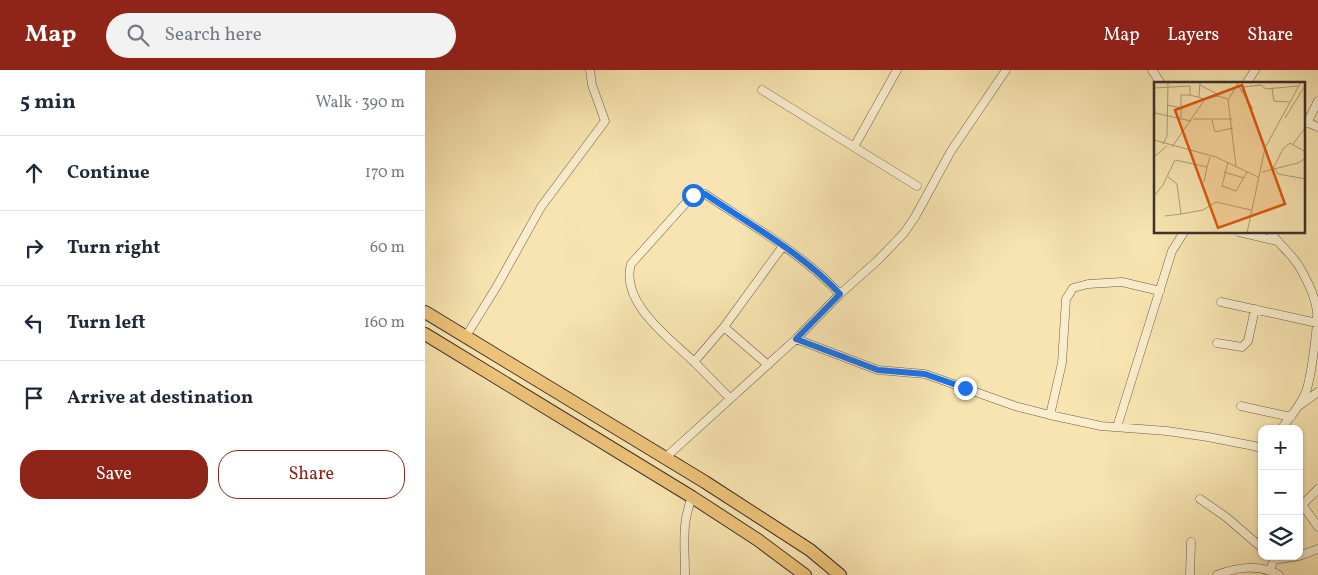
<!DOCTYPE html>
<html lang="en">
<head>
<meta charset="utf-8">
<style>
	:root { --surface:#fff; --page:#f2f2f3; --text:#1f2937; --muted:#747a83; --line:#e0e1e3; --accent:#8f2418 }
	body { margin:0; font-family:Vollkorn,serif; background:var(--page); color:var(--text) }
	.controls { position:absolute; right:15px; bottom:15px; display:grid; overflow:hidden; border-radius:10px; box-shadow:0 1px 4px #0004 }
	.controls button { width:45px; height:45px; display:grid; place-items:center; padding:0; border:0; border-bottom:1px solid var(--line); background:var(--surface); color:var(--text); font:25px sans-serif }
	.stop { position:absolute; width:15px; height:15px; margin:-11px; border:4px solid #1a73e8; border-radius:50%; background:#fff }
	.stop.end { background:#1a73e8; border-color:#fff; box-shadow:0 1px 5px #0008 }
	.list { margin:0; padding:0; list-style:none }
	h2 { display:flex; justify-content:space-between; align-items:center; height:65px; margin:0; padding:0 20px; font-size:21px }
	h2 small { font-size:16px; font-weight:400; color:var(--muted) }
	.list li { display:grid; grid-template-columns:32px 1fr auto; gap:15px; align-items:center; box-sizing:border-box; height:75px; padding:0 20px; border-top:1px solid var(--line) }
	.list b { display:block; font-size:19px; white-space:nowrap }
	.list em { font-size:16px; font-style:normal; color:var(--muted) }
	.actions { display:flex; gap:10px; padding:15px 20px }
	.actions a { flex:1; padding:11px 0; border:1px solid var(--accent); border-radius:20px; text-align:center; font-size:18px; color:var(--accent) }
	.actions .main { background:var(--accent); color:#fff }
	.icon { flex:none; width:28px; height:28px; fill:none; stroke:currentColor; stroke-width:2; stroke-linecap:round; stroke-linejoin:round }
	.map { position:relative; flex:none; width:893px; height:505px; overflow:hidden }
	header { display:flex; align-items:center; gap:30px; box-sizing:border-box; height:70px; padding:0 25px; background:var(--accent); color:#fff }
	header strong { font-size:24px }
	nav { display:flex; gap:28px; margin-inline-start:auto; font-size:18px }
	.search { width:350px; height:45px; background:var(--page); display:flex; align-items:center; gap:12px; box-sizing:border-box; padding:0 18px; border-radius:28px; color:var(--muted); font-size:19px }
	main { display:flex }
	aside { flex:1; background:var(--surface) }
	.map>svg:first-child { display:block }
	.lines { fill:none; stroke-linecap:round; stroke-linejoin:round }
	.minor-casing { stroke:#6c5c4b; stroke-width:9 }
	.trunk-casing { stroke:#3d2f29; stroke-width:14 }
	.minor { stroke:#faedcc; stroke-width:8 }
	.trunk { stroke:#ecc278; stroke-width:12 }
	.route { stroke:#1a73e8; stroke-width:6 }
	.inset-road { fill:none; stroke:#ad9c7a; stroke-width:1 }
	.view { fill:#df570d; fill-opacity:0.15; stroke:#df570d; stroke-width:2.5 }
	.inset-edge { fill:none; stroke:#3d2f29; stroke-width:2.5 }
</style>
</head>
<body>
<header>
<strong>Map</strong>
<div class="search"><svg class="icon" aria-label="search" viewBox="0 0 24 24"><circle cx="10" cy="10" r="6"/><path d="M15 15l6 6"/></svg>Search here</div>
<nav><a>Map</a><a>Layers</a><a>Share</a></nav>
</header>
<main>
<aside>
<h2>5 min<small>Walk · 390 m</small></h2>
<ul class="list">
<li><svg class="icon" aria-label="ahead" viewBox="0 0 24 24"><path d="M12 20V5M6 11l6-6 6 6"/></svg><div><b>Continue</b></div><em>170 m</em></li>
<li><svg class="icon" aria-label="right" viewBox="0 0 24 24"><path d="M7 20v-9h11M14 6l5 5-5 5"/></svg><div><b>Turn right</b></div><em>60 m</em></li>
<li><svg class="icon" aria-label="left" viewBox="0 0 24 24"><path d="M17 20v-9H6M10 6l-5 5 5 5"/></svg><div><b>Turn left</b></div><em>160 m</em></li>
<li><svg class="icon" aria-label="arrive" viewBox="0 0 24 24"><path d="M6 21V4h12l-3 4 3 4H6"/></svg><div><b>Arrive at destination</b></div></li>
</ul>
<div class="actions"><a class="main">Save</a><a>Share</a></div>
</aside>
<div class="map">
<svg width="893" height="505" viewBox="0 0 893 505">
	<rect width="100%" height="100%" fill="#f7e4b0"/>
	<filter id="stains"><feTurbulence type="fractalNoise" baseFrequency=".004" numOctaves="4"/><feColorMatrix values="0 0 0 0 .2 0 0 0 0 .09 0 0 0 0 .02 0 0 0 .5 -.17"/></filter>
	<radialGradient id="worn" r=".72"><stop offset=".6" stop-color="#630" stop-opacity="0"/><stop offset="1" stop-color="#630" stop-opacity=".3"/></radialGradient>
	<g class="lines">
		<defs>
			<path id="minor" d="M472,0L429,77L492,116
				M727,0L736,14
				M821,14L830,0
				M337,20L429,77
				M879,51L893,57
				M882,53L893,31
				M814,162L852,171
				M846,162C854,175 868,185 875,198C882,210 890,226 892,241C893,255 886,311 880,324C874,337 865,348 856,359
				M796,232L892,253
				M299,257L343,295
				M41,266L72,216L116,137L180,51L167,15L165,0
				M371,269L453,300L500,304L590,336L625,345L676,356L742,361L783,367L829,376L837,379
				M792,273L817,277L823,271L830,239
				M269,292L299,257L358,176
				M305,328C292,316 280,302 267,290C243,267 195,232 206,194L268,125L275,123L280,124C326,155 378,184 415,224
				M875,335L893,322
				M816,336L866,347
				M625,345L637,293L641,229L648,218L663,214L697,212L735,221
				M692,357L747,181L759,162
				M240,388L371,269L415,224L453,190L479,163L490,147L526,81L581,0
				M775,429L801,447L837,478
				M874,430L893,457
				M877,435L893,419
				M874,486L893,479
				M845,500L849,490L873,486
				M260,505C260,476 256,455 267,427
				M765,505L766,472
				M792,505C811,497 835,494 854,505"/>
			<path id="trunk" d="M0,242L280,412L385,480L415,505
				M0,264L267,427L333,470L380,505"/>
		</defs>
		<!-- minor casing -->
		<use href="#minor" class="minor-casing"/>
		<!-- trunk casing -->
		<use href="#trunk" class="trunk-casing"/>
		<!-- minor -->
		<use href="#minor" class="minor"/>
		<!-- trunk -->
		<use href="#trunk" class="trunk"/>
	</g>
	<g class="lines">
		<!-- route -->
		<path class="route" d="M268,125L274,123L280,124C326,155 378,184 415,224L371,269L453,300L500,304L540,318"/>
	</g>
	<!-- overview -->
	<g transform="translate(729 12)">
		<rect width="151" height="151" fill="#f7e4b0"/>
		<path class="inset-road" d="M82,0L99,27M46,3L65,13M0,6L36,4V13L51,17M118,6L120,19L135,20M89,10L90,5L107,3L112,7L144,4M0,15L1,31L37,39M45,15L46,0M13,23L28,26M131,36L152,2M27,37V13H36M39,37H78M58,38L61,50L79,46M0,58L62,75L104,95M9,62L13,54L14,0M139,62L152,45M18,65L51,17L64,14L74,17M0,75L13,64M74,80L68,104L82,109L93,90M82,84L74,18L85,0M121,86L124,92L152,97M119,87L129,67L136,61L150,69M70,90L90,96M108,90L144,81L152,76M14,95L23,102L27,132L49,128L62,120L97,128M50,100L53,85M0,114L9,103L21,78L53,85L56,75M11,134L27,132M93,151L111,66L147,0"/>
		<path class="view" d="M88,3L131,122L64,146L21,28Z"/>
		<rect width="151" height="151" class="inset-edge"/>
	</g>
	<rect width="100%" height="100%" filter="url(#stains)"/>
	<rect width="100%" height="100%" fill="url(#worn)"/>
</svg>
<div class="controls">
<button>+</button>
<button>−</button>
<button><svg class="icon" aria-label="layers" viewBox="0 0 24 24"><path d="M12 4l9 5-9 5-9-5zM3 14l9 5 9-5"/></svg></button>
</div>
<div class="stop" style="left:268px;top:125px"></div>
<div class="stop end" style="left:540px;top:318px"></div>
</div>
</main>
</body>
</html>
